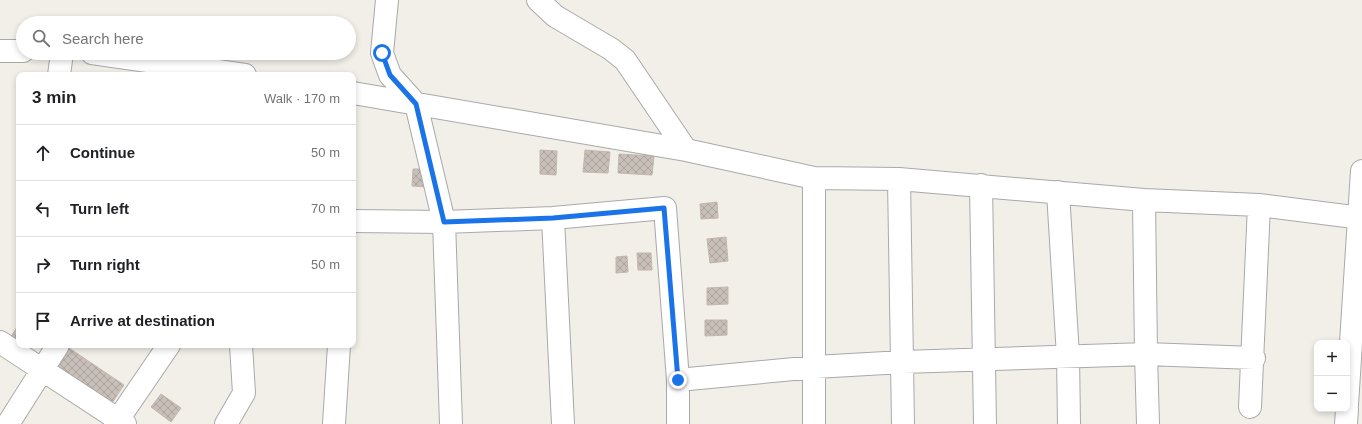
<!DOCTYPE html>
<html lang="en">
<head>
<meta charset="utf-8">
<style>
	:root { --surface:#fff; --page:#f6f6f6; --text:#202124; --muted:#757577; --line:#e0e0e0 }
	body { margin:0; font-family:Arial,sans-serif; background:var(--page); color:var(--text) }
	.controls { position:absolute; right:12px; bottom:12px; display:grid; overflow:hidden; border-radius:8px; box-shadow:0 2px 6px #0003 }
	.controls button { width:36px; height:36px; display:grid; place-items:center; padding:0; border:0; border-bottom:1px solid var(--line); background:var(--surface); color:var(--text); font:20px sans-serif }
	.stop { position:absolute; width:12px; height:12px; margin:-9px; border:3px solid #1a73e8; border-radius:50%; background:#fff }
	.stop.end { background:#1a73e8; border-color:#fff; box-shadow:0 1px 4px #0008 }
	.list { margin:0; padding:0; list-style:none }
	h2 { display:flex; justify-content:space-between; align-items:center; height:52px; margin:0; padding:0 16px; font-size:17px }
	h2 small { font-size:13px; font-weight:400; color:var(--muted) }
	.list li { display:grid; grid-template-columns:26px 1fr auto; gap:12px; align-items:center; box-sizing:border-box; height:56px; padding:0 16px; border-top:1px solid var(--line) }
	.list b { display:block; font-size:15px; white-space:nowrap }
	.list em { font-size:13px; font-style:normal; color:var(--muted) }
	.icon { flex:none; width:22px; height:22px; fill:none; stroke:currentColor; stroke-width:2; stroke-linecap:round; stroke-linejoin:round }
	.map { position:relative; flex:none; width:1362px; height:424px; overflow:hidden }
	.search { position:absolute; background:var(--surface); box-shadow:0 2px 6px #0003; left:16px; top:16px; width:340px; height:44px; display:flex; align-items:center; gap:10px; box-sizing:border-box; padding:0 14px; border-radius:22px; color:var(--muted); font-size:15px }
	.panel { position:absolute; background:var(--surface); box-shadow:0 2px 6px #0003; left:16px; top:72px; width:340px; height:276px; border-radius:8px }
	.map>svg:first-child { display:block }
	.building { fill:url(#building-cross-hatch); stroke:#c4b6ab }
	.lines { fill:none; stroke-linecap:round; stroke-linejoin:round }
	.minor-casing { stroke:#a9a9a9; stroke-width:24 }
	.minor { stroke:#fff; stroke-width:22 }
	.route { stroke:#1a73e8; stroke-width:5 }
</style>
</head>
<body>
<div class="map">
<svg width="1362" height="424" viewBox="0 0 1362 424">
	<defs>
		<pattern id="building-cross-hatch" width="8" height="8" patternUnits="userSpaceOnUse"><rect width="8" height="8" fill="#c7bfb8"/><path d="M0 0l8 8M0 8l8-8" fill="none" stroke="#aba49e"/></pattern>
	</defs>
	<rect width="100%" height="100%" fill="#f2efe9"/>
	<!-- building -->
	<path class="building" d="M540,150L557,151L556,175L540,174Z
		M585,150L610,152L608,173L583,172Z
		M619,154L654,156L652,175L618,173Z
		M413,169H427L426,187L412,186Z
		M717,202L718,218L701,219L700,204Z
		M726,237L728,261L710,263L707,239Z
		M637,253H651L652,270H638Z
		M627,256L628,272L616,273V257Z
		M728,287V304L707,305V288Z
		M705,320H727V335L705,336Z
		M19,324V345H32L25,355L7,343Z
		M69,348L124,385L110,406L55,369Z
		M161,394L181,408L171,422L151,407Z"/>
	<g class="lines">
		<defs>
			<path id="minor" d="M387,0L382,53L390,75L416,104L444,222L451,424
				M538,0L555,16L611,49L625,60L686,150
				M0,51H23
				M92,53L245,75
				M59,75L62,53
				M353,93L686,150L814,178L899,179L1144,200L1259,205L1362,218
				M899,179L903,424
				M981,185L985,424
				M1058,192L1068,356L1069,424
				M553,218L563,424
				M353,221L444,222L553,218L665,208L678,380L815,367L903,362L1146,354L1144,200
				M0,342L125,424
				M1347,405L1362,171
				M1250,407L1259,205
				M8,424L58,345
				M115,424L169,345
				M226,424L244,393L241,345
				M334,424L339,345
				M678,424V380
				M814,424V178
				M1148,424L1146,354L1254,358
				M1346,424L1347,409"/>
		</defs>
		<!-- minor casing -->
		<use href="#minor" class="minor-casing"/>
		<!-- minor -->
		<use href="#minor" class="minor"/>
	</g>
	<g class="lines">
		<!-- route -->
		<path class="route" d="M382,53L390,75L416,104L444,222L553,218L664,208L678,380"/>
	</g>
</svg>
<div class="controls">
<button>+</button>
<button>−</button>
</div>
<div class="stop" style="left:382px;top:53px"></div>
<div class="stop end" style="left:678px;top:380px"></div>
<div class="search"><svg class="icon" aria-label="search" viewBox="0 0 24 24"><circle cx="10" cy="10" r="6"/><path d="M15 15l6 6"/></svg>Search here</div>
<section class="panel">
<h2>3 min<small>Walk · 170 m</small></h2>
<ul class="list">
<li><svg class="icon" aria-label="ahead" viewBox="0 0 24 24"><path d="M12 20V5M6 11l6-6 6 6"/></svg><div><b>Continue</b></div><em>50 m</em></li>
<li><svg class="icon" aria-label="left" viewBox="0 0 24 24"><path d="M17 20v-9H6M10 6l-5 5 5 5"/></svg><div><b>Turn left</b></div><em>70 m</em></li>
<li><svg class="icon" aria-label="right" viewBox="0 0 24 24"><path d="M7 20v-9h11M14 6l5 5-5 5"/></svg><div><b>Turn right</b></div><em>50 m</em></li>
<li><svg class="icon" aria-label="arrive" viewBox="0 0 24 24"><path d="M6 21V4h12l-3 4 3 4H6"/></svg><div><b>Arrive at destination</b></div></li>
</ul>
</section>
</div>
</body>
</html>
